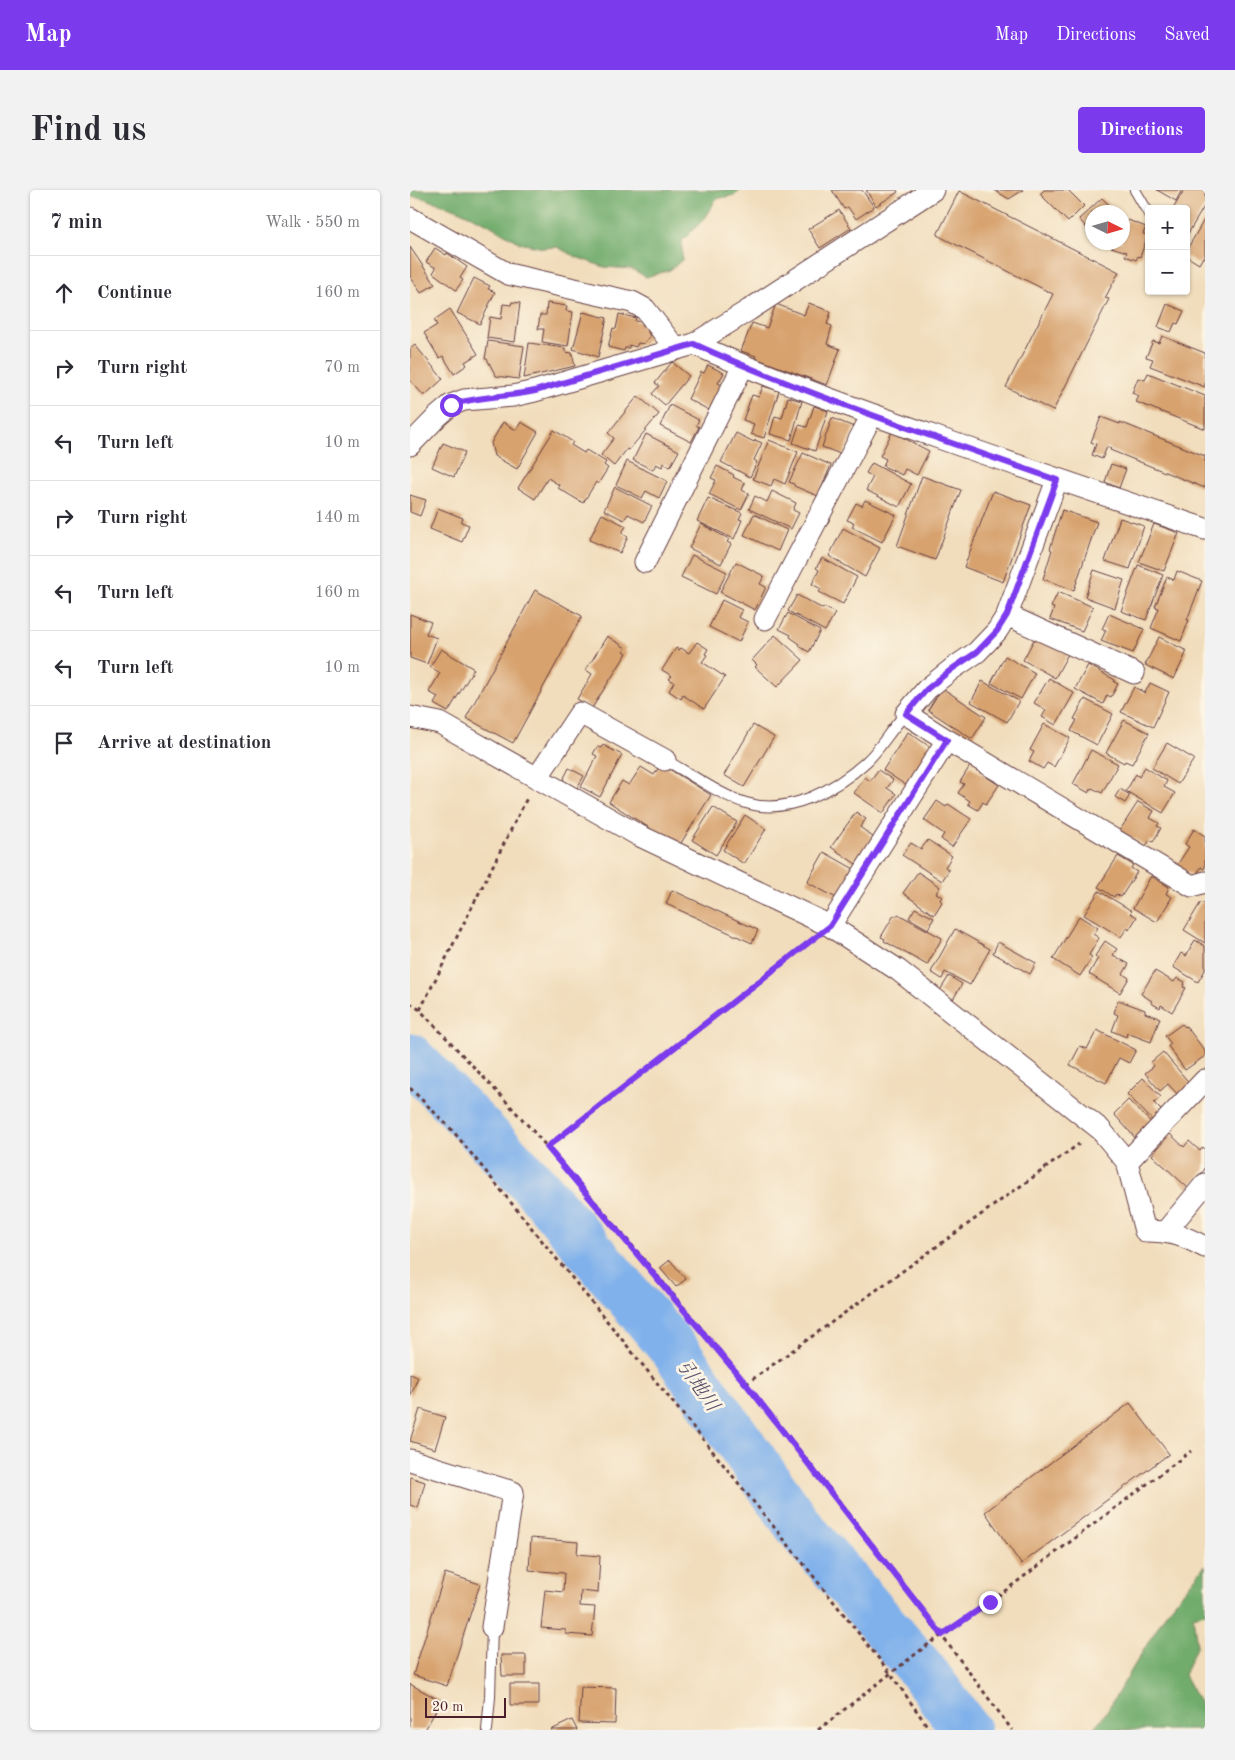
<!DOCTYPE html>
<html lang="en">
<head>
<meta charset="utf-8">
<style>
	:root { --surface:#fff; --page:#f2f2f3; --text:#2b2b33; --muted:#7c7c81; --line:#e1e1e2; --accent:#7c3aed }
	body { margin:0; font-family:"Old Standard TT","Noto Serif JP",serif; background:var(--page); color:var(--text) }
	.controls { position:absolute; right:15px; top:15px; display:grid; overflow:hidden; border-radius:5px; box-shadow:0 1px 4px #0004 }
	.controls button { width:45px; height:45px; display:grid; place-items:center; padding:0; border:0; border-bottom:1px solid var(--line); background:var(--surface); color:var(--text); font:25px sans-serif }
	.compass { position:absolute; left:675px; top:15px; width:45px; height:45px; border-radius:50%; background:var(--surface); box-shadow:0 1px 4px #0004; rotate:95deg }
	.scale { position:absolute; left:15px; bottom:12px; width:81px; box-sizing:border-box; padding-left:5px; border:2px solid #4a1f2b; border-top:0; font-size:14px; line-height:18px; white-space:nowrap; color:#4a1f2b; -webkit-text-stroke:4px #fcf5e5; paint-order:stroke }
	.stop { position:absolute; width:15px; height:15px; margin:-11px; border:4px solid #7c3aed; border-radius:50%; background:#fff }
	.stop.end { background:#7c3aed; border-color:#fff; box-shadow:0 1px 5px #0008 }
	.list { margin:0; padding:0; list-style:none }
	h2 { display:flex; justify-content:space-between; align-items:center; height:65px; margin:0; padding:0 20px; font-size:21px }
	h2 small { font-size:16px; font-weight:400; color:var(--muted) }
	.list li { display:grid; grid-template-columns:32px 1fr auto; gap:15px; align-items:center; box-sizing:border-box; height:75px; padding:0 20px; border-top:1px solid var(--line) }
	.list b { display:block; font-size:19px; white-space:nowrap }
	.list em { font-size:16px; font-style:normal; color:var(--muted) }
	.icon { flex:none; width:28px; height:28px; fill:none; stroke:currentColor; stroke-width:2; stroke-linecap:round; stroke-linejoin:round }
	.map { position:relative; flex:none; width:795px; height:1540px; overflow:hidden; border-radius:5px }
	header { display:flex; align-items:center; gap:30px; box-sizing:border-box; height:70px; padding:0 25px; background:var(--accent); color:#fff }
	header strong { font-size:24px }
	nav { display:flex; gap:28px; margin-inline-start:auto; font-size:18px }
	.intro { display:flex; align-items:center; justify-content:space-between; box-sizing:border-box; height:120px; padding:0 30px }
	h1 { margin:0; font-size:35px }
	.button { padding:12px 22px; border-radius:5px; background:var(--accent); color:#fff; font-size:18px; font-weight:700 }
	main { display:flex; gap:30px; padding:0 30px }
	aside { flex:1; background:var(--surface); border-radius:5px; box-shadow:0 1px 4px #0004 }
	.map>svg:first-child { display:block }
	.forest { fill:#71ac6c; stroke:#5e664c }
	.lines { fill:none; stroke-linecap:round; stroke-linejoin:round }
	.river { stroke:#80b1eb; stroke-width:49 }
	.building { fill:#d7a26e }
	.service-casing { stroke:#633c41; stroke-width:12 }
	.minor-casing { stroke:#633c41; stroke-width:23 }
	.path { stroke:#633c41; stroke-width:3; stroke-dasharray:4 4; stroke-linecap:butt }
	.service { stroke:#fff; stroke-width:10 }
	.minor { stroke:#fff; stroke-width:21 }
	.route { stroke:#7c3aed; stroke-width:6 }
	.labels { text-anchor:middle; stroke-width:5; stroke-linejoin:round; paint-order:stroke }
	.water-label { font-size:19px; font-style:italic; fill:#5d526e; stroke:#fcf5e5 }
</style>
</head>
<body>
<header>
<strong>Map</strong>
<nav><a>Map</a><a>Directions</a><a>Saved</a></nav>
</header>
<div class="intro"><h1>Find us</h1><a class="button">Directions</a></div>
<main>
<aside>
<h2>7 min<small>Walk · 550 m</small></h2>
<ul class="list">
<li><svg class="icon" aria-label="ahead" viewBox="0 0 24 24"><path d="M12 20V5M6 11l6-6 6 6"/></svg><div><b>Continue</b></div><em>160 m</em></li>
<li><svg class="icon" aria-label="right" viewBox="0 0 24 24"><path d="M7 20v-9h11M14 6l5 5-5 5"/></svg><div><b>Turn right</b></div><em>70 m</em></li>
<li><svg class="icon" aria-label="left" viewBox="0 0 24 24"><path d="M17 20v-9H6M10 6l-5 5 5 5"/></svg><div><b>Turn left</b></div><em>10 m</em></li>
<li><svg class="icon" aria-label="right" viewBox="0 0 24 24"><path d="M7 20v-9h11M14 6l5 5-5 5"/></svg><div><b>Turn right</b></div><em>140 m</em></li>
<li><svg class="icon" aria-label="left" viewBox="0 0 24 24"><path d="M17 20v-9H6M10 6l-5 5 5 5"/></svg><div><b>Turn left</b></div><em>160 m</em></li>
<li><svg class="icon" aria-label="left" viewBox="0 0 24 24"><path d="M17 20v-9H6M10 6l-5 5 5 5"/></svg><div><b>Turn left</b></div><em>10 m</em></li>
<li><svg class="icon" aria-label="arrive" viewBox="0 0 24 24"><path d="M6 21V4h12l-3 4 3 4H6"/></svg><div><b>Arrive at destination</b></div></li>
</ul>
</aside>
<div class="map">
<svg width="795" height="1540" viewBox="0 0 795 1540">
	<rect width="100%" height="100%" fill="#fcf5e5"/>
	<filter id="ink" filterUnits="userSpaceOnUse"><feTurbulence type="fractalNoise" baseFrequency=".02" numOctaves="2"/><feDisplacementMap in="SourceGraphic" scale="10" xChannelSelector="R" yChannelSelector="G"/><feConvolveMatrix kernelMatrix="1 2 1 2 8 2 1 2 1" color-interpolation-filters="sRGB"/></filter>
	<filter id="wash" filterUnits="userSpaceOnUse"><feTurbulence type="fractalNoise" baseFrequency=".0096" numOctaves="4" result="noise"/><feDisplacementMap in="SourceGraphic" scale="20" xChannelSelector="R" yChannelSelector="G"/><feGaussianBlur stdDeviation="1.12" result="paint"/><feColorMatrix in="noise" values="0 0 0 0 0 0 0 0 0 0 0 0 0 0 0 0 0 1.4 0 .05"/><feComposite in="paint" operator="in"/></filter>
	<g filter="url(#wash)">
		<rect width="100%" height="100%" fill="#f1ddbc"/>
		<!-- forest -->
		<path class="forest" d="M0,0H331L325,5L306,9L296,27L272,51V70L260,80L236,87L222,79L194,77L166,67L147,57L133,58L110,53L76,33L46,19L13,8L0,6Z
			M795,1375V1423L783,1426L787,1455L774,1485L795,1522V1540H682L695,1524L756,1423Z"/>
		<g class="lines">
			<!-- river -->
			<path class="river" d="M0,868L127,998L266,1162L391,1339L514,1483L556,1540"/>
		</g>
		<g id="blocks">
			<!-- building -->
			<path class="building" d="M422,0H452L464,17L446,29L438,17L434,19Z
				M456,0H487L488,2L466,16Z
				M584,0H613L599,9Z
				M634,0H658L674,16L658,32L630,4Z
				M747,0H772L766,11Z
				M774,0H795V15L776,47V19H763Z
				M549,1L709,82L695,108L699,109L643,221L596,197L643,104L527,45Z
				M692,8L706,22H682V44L669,29Z
				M429,20L441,38L410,58L398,39Z
				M795,28V68L793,67L789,74L776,66V57L778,58Z
				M718,30L736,37L733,44L738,45L730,67L728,66L726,70L715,66L717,62L701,57L703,52H712V40L714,41Z
				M0,57L25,94L11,103L0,86Z
				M25,58L36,65L37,63L57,77L50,88L53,90L46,100L23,83L26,78L16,72Z
				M64,88L80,96L78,99L85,102L70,134L47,123Z
				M102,112L110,113L105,152L77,148L80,127L91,129L93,114L101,115Z
				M137,113L157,116L156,121L163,122L158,156L132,152L134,139H128L130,125H136Z
				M399,113L421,122L417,134L422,136L417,154L430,159L417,195L345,168L346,166L331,161L342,133L357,138L366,114L394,125Z
				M757,114L774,121L768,134L765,133L761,142L748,137Z
				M40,119L68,164L55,172L57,175L44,184L33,166L29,168L14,143L27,135L24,130Z
				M173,122L197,128L188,167L163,159Z
				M209,124L226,128L225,131L233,132L232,137L238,138V142L240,147L235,151L234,154L228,153L226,157L219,155V158H215L214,161L198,157L203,138L206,139Z
				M752,146L795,163V197L740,176L743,169L736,167L743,151L749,153Z
				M78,151L114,156L109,189L86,186L77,169H75Z
				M119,153L155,158V162L162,163L165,176L114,188Z
				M5,155L33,189L14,206L0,190V159Z
				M262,172L279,186L255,215L242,204L249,196L245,193Z
				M298,175L314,183L308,193L312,195L299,220L278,209L291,182L294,183Z
				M738,183L795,206V239L726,212L729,206L722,203L728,188L735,190Z
				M353,196L369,201L354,248L341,244L344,234L333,230L342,205L349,207Z
				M228,206L249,224L219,260L217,259L204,276L191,265L204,248L198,243Z
				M378,207L392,211L381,250L360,244L365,226L372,228Z
				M260,215L289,230L286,235L289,237L281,252L250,236Z
				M404,216L418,221L405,261L383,253L389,235L397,237Z
				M691,227L710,234V232L795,266V298L700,260L701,259L697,257L692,269L682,265L686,254L681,252Z
				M422,228L444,237L433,265L412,257Z
				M93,232L106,240L111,232L128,242L107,279L84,266L81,253Z
				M144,240L163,252L161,255L174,263L176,260L196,272L194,275L198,278L188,294L186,292L173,313L148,298L149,295L138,288L125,309L108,298Z
				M482,242L519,261L507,285L495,279L492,285L473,276L476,269L470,266Z
				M326,243L344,252L345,250L352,253L344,270L347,272L340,287L311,272Z
				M236,244L269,261L260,277L254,273L252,277L246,274L243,280L223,270Z
				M359,250L388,262L375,294L364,289L361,296L343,289Z
				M33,253L55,262L44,287L22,277Z
				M393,263L421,275L408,306L384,296V294L379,292Z
				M217,271L257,291L249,308L236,301L232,308L206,295Z
				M462,273L501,294L489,317L456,300L463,287L456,283Z
				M701,274L716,279L709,298L695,292Z
				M307,276L324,285L323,287L335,293L332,300L339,304L331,320L299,304L306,290L301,288Z
				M512,286L551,300L525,370L487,356Z
				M205,297L242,316L234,332L218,324L214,330L194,320Z
				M362,301L386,313L383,320L389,323L381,339L339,319L345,306L357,312Z
				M583,301L621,315L593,392L554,377Z
				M0,305L16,310L10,326L0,322Z
				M298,308L332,323L329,329L332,330L324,349L287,331Z
				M455,310L486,325L472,352L442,337L444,333L437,330L446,313L452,316Z
				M28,318L53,328L51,332L59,335L52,352L20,339Z
				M652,320L687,332L664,400L633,389L642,360L640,359Z
				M192,324L216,336L212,343L218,347L210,363L179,350Z
				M344,324L377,340L368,361L334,345Z
				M710,328L734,336L720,379L695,371Z
				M291,334L319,349L317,352L321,354L311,374L279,358Z
				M744,334L769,343L754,381L729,372Z
				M433,338L470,358L455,387L419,366Z
				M282,365L317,382L306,404L271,387Z
				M412,368L447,387L433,414L409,402L411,399L402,394L409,380L406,378Z
				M326,372L354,386L350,394L356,397L345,420L310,402Z
				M728,375L753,385L736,430L711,421Z
				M684,380L714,390L705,418L675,407Z
				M767,381L792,391L777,430H779L771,451L741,438L749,418L745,417L757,387L764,390Z
				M125,400L172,426L103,553L56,528Z
				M648,402L683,417L672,441L640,429L644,418L641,417Z
				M387,405L413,419L414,417L425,423L415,441L378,421Z
				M312,410L332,420L328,427L338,432L329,452L299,437Z
				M378,423L410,441L399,462L389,456L390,454L380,447L381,445L369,439Z
				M0,424L21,432L16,444L27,448L17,474L0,468Z
				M699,424L734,439L723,463L691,451L696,440L692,439Z
				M365,445L393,470L367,497L345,477L347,475L342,470Z
				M197,446L216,458L214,461L217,463L182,518L167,509L182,484L176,480Z
				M626,446L658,464L645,488L613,470Z
				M749,447L777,461L764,489L735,475Z
				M287,452L298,459L295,464L297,465L292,472L315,487L294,519L273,505L271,509L259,501L264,492L259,489L262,486L252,480L266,458L269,460L271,458L279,463Z
				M31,459L64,479L38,522L24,514L28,507L19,502L30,483L20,477Z
				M595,466L625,483L611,509L581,493Z
				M678,475L705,490L704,492L708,494L701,507L697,505L693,514L665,499Z
				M639,488L664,503L646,535L632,527L636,520L624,513Z
				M572,491L609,511L597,532L561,512Z
				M740,493L759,502L743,537L711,522L724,497L735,503Z
				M532,498L576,527L562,549L518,520Z
				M675,509L703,524L687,555L661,541L667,530L664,529Z
				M714,530L739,543L722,574L715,571L714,573L696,563Z
				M634,534L660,548L644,577L637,573L633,579L619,571L624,562L620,560Z
				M343,535L364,547L334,597L314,585Z
				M498,542L522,558L497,596L473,580Z
				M757,553L784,569L768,594L742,578Z
				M193,555L212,565L190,607L171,597L187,566L183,564L187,557L191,558Z
				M681,560L708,574L692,603L682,598L679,603L663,594Z
				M251,574L301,605L266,661L238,644L241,639L199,612L212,591L219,595L231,577L244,585Z
				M560,576L589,595L576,614L573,612L568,620L558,614L560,611L548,603L554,594L550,592Z
				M735,577L757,591L754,597L765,603L753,623L716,601L726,584L729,587Z
				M159,578L174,586L167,598L153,590Z
				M468,580L483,590L477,598L486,604L473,623L444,603L455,587L460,591Z
				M710,599L720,605L715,613L705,607Z
				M527,611L536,617L538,614L561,629L542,657L531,649L534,644L514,630Z
				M728,612L744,621L740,628L749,633L747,636L751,638L743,652L740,650L736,656L710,640Z
				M303,617L327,632L306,665L282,650Z
				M446,622L456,629L450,637L464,648L446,674L421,657Z
				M335,625L356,639L334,674L313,660Z
				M784,639L795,646V678L794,679L791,677L785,687L767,675L779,657L775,654Z
				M518,650L542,666L535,677L539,680L532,691L492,665L501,653L511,659Z
				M414,662L444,679L428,709L397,692Z
				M708,666L723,675L721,678L727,682L711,707L706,704L704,707L688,697Z
				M508,682L530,697L526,703L532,707L530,710L532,712L524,725L493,703Z
				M741,686L759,697L756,704L762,707L747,732L723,718Z
				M262,700L348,740L342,753L256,714Z
				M689,701L722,721L720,723L727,727L719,740L717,738L711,747L674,725Z
				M791,712L795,714V753L774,740Z
				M505,718L524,728L518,739L499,728Z
				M488,724L532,748L517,775L474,751L475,749L471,747L484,725L487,726Z
				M669,726L688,738L683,744L689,748L679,765L682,767L670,786L643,769Z
				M545,739L580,759L560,795L535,782L532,789L521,782Z
				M785,750L795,756V780L788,792L763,777L771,763L776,766Z
				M695,751L707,759L703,765L719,774L713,784L719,788L710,803L679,784L688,768L685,766Z
				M588,752L626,773L620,784L583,763Z
				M745,781L764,792L767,788L775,792L773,797L776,798L762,822L751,815L750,818L741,813L742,811L731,804Z
				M539,786L552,794L542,811L529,802Z
				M708,810L735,820V823L750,828L741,852L717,843L716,847L702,841L708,825L704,823Z
				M772,834L775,837L776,836L795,861V866L775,880L758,856L761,854L755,846Z
				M687,840L726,860L719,873L709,868L696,893L660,875L670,856L677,859Z
				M753,862L781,895L769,906L758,894L750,901L735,883L744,876L741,872Z
				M733,888L751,907L744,913L754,923L745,933L717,904Z
				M718,910L743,934L727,950L704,924Z
				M760,944L774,957L779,951L790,961L793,957L795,959V979L778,998L742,965Z
				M260,1070L276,1089L266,1097L250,1078Z
				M0,1184L8,1187L0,1207Z
				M720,1213L759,1264L611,1374L575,1322Z
				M10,1219L35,1227L25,1259L0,1251Z
				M0,1287L15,1292L8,1318L0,1315Z
				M121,1348L168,1352L167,1364L190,1366L188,1403L171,1401L170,1416L185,1417L182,1446L156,1444V1440L131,1438L135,1400L153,1402L154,1383L119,1380Z
				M35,1383L70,1394L37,1496L3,1485Z
				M91,1465H116V1486H92Z
				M0,1494L31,1511L15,1540H0Z
				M100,1494H129V1515H100Z
				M171,1497L206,1498L205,1534L169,1533Z
				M162,1530L167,1540H141Z"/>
		</g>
	</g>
	<g filter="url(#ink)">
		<use href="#blocks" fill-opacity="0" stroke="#633c41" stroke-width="1"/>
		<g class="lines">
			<defs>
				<path id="service" d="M725,0L739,24
					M255,570C280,583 309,605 336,613C378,626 427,599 457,571C472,557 481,538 496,524
					M77,1540L80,1507L82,1437"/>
				<path id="minor" d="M0,28L98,84L222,112L235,119L266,159
					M284,154C364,190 446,219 529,248C617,279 706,309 795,339
					M0,255L28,226L41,215L54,210L103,206L125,201L284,154L339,120L523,0
					M647,290L597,425L724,483
					M235,372L333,176
					M355,429L462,225
					M0,527L30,533L228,645L420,736L488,780L690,939L717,972L735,1041C760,1041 772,1045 795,1057
					M537,550L496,524L517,499L542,479L567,462L587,441L597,425
					M127,588L170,523L255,570
					M420,736L537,550L782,696L795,692
					M717,972L795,890
					M756,1041L795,994
					M0,1270L103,1302L82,1437"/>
			</defs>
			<!-- service casing -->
			<use href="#service" class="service-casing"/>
			<!-- minor casing -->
			<use href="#minor" class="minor-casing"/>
			<!-- path -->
			<path class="path" d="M0,813L10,820C53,866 97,911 138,958C301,1144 455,1341 602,1540
				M10,820L117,608
				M0,898L43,941L385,1363L481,1484L520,1540
				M137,957L398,753
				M336,1194L669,954
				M408,1540L516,1456L580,1412L781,1261"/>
			<!-- service -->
			<use href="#service" class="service"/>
			<!-- minor -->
			<use href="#minor" class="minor"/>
		</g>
	</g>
	<g class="lines" filter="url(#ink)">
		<!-- route -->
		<path class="route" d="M41,215C67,206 97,207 125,201L284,154C402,207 525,247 647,290L597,425L587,441L567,462L542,479L517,499L496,524L537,550L420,736L137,957L336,1194L532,1445L580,1412"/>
	</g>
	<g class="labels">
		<!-- water labels -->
		<g class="water-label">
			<text transform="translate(289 1195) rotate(55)" y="7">引地川</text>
		</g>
	</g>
</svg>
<div class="controls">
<button>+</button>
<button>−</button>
</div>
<svg class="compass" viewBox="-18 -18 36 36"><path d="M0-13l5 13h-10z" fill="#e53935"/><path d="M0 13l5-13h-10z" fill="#7c7c81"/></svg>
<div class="scale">20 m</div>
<div class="stop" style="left:41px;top:215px"></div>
<div class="stop end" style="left:580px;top:1412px"></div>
</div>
</main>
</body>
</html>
